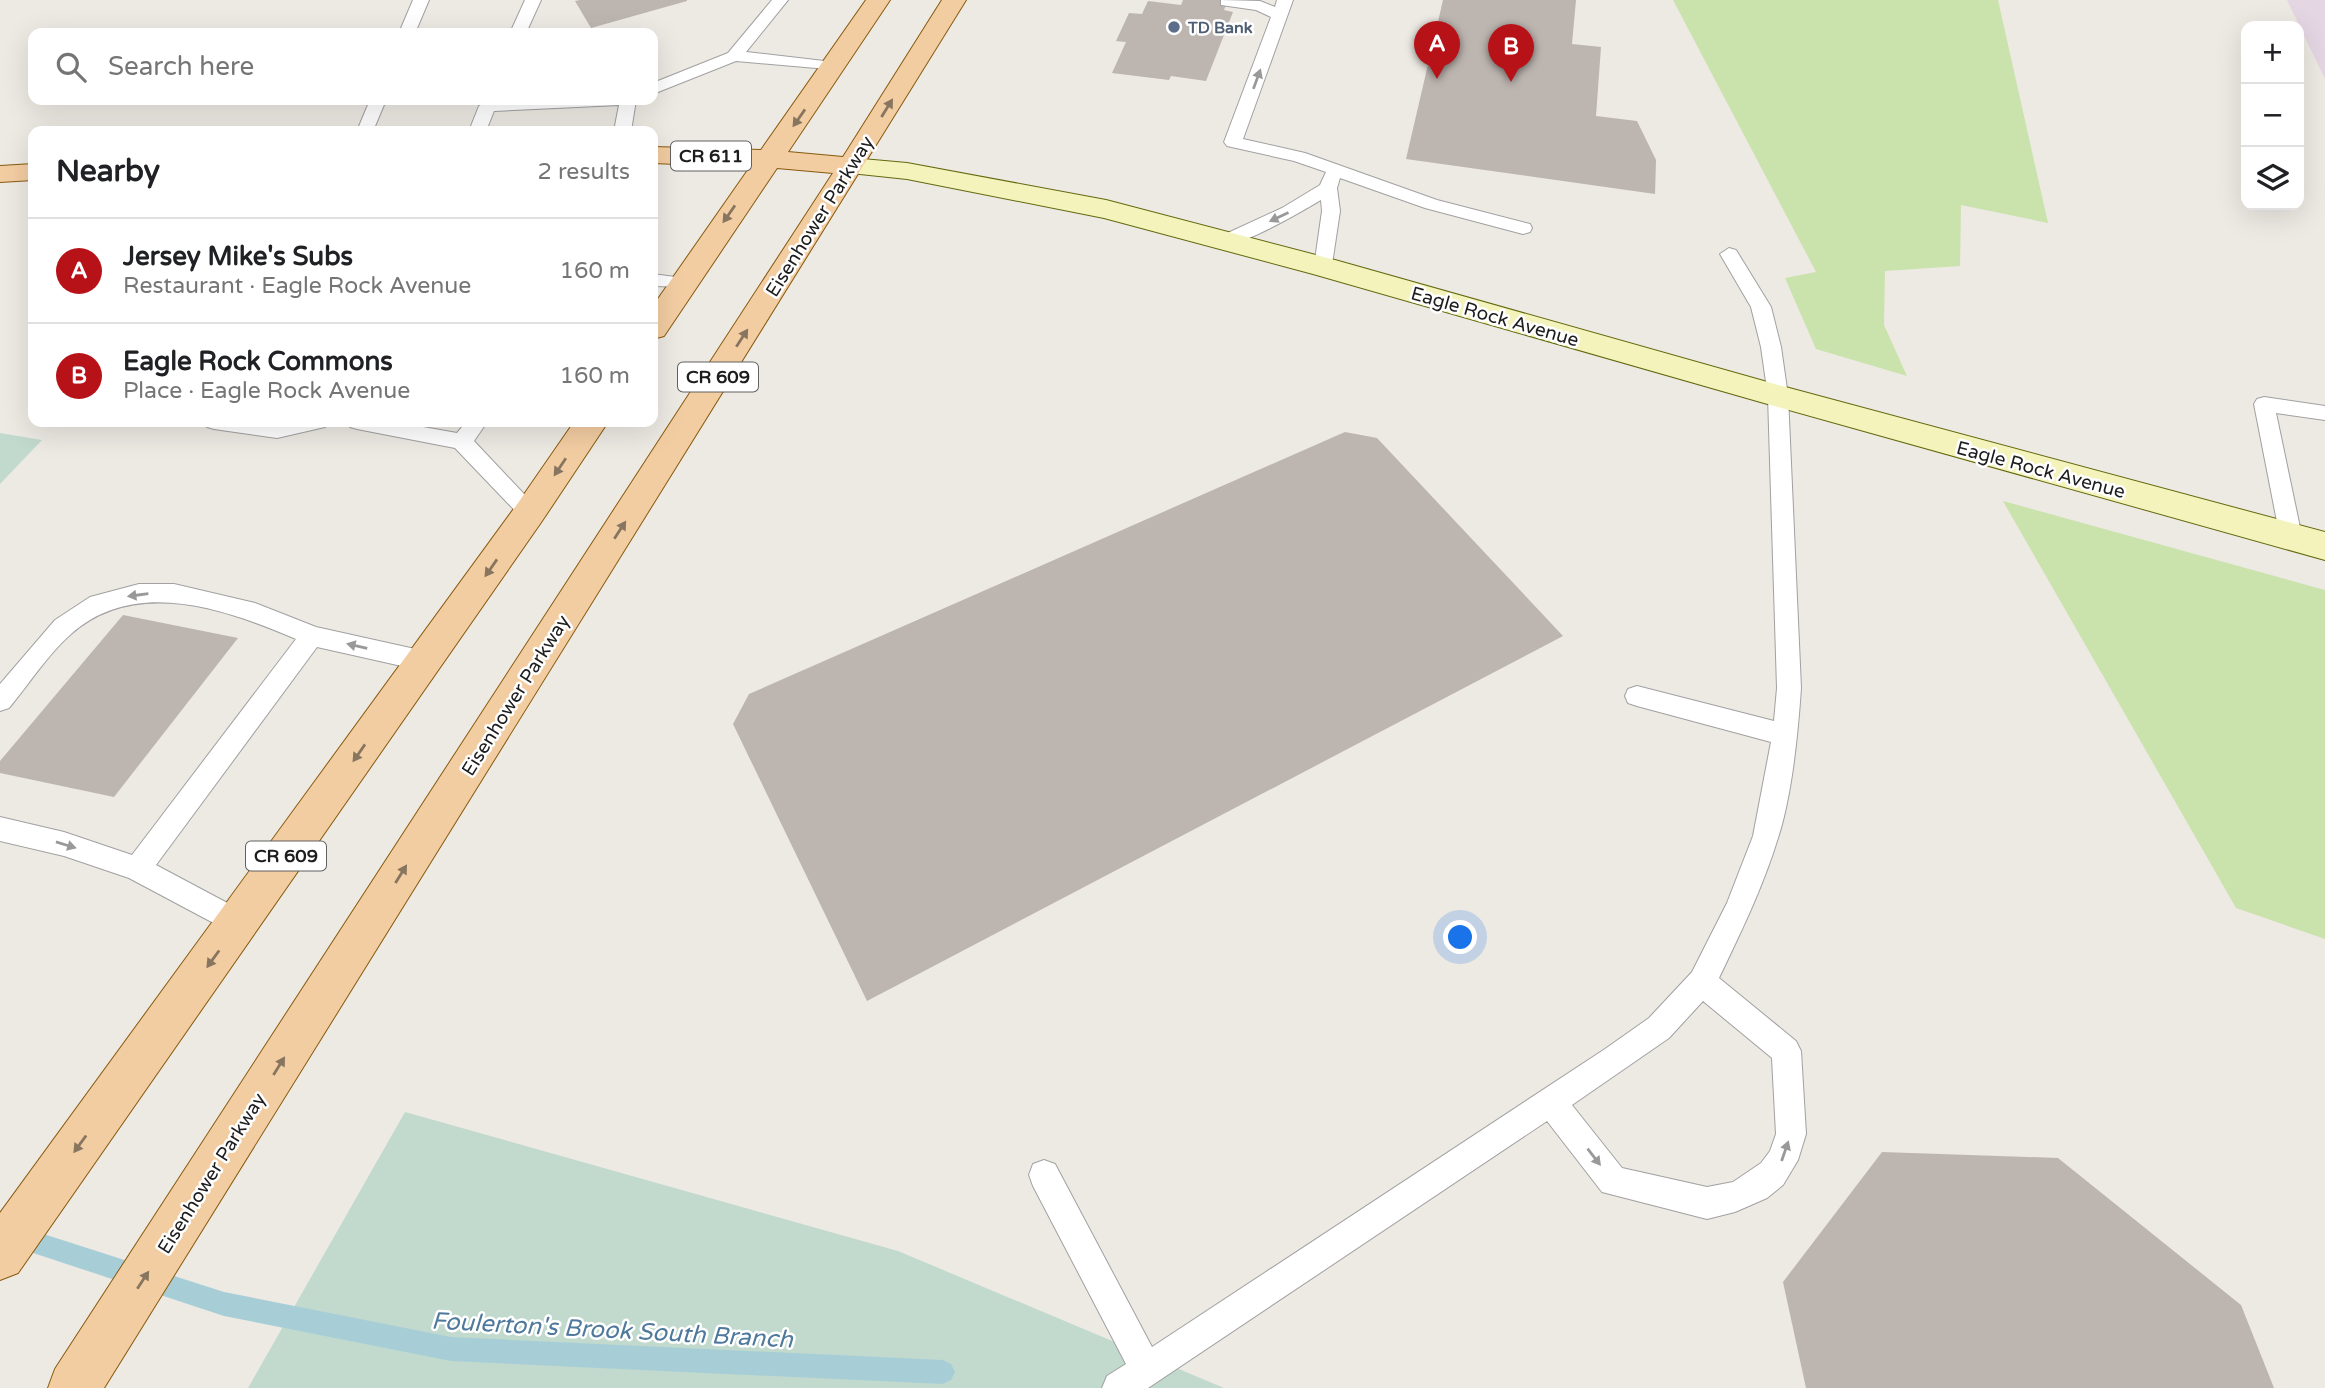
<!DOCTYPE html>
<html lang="en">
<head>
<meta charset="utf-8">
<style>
	:root { --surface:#fff; --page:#f6f6f6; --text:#202124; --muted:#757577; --line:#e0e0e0; --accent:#b81219 }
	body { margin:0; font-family:"Varela Round",sans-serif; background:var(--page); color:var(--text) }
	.controls { position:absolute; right:21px; top:21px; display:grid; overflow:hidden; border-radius:14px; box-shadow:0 7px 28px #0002 }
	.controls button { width:63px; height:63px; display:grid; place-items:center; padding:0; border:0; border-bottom:2px solid var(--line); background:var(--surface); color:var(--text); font:35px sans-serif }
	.you { position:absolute; left:1461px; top:938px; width:24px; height:24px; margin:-18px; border:5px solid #fff; border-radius:50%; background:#1a73e8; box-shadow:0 0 0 10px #1a73e833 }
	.badge { display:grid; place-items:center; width:46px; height:46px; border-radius:50%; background:var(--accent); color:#fff; font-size:23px; font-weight:700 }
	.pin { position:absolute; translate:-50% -58px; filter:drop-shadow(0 2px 4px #0008) }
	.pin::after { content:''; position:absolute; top:37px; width:24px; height:21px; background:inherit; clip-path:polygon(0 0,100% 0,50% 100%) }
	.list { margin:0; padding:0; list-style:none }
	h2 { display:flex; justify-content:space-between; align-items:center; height:91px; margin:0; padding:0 28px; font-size:30px }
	h2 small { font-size:23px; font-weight:400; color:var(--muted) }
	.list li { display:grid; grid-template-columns:46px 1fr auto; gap:21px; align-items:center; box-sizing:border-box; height:105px; padding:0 28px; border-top:2px solid var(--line) }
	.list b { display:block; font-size:26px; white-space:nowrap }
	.list p { margin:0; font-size:23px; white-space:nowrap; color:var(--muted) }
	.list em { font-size:23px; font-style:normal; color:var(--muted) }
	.icon { flex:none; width:38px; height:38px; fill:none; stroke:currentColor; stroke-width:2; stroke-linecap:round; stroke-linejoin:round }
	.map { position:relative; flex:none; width:2325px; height:1388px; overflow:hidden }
	.search { position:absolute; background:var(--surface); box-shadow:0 7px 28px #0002; left:28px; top:28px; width:630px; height:77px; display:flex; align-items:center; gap:18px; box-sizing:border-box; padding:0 24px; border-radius:14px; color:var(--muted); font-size:26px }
	.panel { position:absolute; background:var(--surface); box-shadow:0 7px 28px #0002; left:28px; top:126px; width:630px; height:301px; border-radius:14px }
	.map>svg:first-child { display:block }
	.industrial { fill:#e5d6e3 }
	.grass { fill:#cae3ad }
	.wetland { fill:#c2dacd }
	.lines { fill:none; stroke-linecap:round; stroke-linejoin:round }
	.stream { fill:#a7ced7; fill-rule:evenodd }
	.building { fill:#bdb5b0 }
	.service-casing { stroke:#a1a1a1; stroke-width:2 }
	.secondary-casing { stroke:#63690e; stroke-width:2 }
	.primary-casing { stroke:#885a0d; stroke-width:2 }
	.service { fill:#fff; fill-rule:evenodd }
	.secondary { fill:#f3f3bb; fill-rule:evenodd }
	.primary { fill:#f3cda2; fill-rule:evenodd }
	.oneway { fill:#999 }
	.oneway2 { fill:#887560 }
	.service-dot { fill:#5c6f8a; stroke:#fff; stroke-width:2.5 }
	.labels { text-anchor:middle; stroke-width:5; stroke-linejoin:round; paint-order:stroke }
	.far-service-label { font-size:16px; font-weight:bold; fill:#4e5e75; stroke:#fff; text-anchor:start }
	.shield { fill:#fff; stroke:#616161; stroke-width:2 }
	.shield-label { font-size:18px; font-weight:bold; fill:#1d1d1d }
	.street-label { font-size:19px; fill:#1d1d1d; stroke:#fff }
	.near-water-label { font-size:24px; font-style:italic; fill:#4f799c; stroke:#fff }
</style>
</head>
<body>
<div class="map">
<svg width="2325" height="1388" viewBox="0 0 2325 1388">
	<rect width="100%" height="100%" fill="#ede9e3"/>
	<!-- industrial -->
	<path class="industrial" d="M2287,0H2325V79Z"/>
	<!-- grass -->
	<path class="grass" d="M1673,0H1998L2048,223L1961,205L1960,266L1885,271L1884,325L1907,376L1816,349L1785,278L1816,272Z
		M2003,501L2325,590V939L2236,908Z"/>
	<!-- wetland -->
	<path class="wetland" d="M0,433L42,440L0,484Z
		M405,1112L898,1251L1224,1388H248Z"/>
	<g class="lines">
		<!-- stream -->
		<path class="stream" d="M0,1220L224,1292L451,1337L943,1360L951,1364L955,1372L951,1380L943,1384L451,1361L224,1316L0,1242Z"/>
	</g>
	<!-- building -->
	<path class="building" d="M580,0H687V1L591,28L575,1Z
		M1183,0H1228L1224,10L1233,12L1206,81L1171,76L1169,80L1112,73L1126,42L1116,41L1129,13L1142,14L1148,1L1181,5Z
		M1443,0H1576L1572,44L1601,47L1596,116L1637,121L1656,160L1655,194L1406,159Z
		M1345,432L1377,438L1563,636L867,1001L733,724L749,694Z
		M123,615L238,638L114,797L0,773V761Z
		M1882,1152L2058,1158L2241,1305L2274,1388H1806L1783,1282Z"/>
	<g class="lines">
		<defs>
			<path id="service" d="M413,0H429L415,33H399Z
				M525,0H541L526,33H510Z
				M772,0H788L746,52L833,62L839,64L841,67L839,70L736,61L653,94V83L728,53Z
				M1221,0L1260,1L1275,7L1277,0H1293L1243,139L1305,153L1437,200L1530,224L1532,228L1530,232L1523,234L1425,208L1340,178L1337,188L1340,211L1331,271H1317L1314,267L1322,211L1321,200C1302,211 1237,250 1219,245L1217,241L1219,237L1282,208L1320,185L1326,172L1294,161L1227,146L1224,142L1271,17L1256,10L1221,5Z
				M370,100H386L373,131H357Z
				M636,100L631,131H614L619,105L494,111L486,131H469L479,106L487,101Z
				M1729,248L1736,250L1771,307L1781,347L1788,396L1801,688C1798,733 1792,795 1778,838C1763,887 1741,932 1719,978L1796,1041L1801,1051L1806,1134L1798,1160L1783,1185L1767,1198L1735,1212L1707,1219L1602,1192L1547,1121L1148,1388H1102L1107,1376L1126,1364L1033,1186L1029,1175L1033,1164L1044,1160L1055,1164L1152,1347L1605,1049L1649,1018L1692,972L1727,903L1753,836L1771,742L1637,706L1628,703L1625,696L1628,689L1637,686L1774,721L1777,688L1768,396L1761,347L1751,307L1720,254ZM1703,1001L1772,1058L1776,1134L1770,1151L1761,1163L1733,1182L1707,1187L1622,1168L1572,1105L1669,1038Z
				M653,274L690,279L693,283L690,287L653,286Z
				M2264,397L2325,406V420L2276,413L2302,537L2299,543L2291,546L2283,543L2280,537L2254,404L2257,399Z
				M203,422H329L325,427L277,438L214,429L207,427Z
				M346,422H395L457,433L466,422H487L474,441L541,512L538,518L530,520L522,518L455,448L357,429L350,427Z
				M139,584H174L255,603L316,627L424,651L433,654L436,661L433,668L424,671L317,647L156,865L248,914L252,923L248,932L238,936L129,878L64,856L0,841V817L64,832L132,855L296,639C227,610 136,576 71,634C48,654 29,684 9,708L0,711V684L55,620L90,597Z"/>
			<path id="secondary" d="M851,158L907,163L1106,200L1335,260L1778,385L2325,532V560L1778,407L1313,274L1104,218L907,179L841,172L837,166L841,160Z"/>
			<path id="primary" d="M866,0H890L788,152L843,157L942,0H966L104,1388H48L55,1369L833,173L777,168L664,336L653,339V306L750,167L653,163V147L761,150Z
				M33,164V180L0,182V166Z
				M574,422H608L542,521L18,1273L0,1280V1213L518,503Z"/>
		</defs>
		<!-- service casing -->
		<use href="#service" class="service-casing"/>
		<!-- secondary casing -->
		<use href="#secondary" class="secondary-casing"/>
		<!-- primary casing -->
		<use href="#primary" class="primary-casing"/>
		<!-- service -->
		<use href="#service" class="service"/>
		<!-- secondary -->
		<use href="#secondary" class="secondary"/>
		<!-- primary -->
		<use href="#primary" class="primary"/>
	</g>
	<!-- one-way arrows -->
	<defs><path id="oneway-solid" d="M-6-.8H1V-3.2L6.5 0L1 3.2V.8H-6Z" transform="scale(1.75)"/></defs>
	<g class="oneway">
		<use href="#oneway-solid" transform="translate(1257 79) rotate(-70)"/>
		<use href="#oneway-solid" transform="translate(1279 217) rotate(155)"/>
		<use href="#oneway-solid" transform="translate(138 595) rotate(172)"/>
		<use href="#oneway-solid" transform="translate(357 646) rotate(-167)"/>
		<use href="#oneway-solid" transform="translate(66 845) rotate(17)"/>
		<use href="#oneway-solid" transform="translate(1785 1151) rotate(-71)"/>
		<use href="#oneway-solid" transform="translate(1594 1157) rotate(52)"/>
	</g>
	<g class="oneway2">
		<use href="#oneway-solid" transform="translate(887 108) rotate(-58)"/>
		<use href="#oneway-solid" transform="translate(799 118) rotate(125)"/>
		<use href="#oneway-solid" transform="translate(729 214) rotate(125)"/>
		<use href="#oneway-solid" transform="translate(742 338) rotate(-57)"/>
		<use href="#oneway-solid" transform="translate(560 467) rotate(124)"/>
		<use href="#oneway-solid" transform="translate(620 530) rotate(-57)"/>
		<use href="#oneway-solid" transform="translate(491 568) rotate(125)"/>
		<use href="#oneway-solid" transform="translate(359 753) rotate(125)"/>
		<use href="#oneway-solid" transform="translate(401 874) rotate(-58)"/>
		<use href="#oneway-solid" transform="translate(213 959) rotate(126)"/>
		<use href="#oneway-solid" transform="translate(279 1066) rotate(-58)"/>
		<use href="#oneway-solid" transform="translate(80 1144) rotate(126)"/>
		<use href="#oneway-solid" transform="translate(143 1280) rotate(-57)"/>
	</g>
	<!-- markers -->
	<circle class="service-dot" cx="1174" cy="27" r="7"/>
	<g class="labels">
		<!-- far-service labels -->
		<g class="far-service-label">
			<text x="1188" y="33">TD Bank</text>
		</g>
		<!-- shield labels -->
		<g class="shield">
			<rect x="671" y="141.5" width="80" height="29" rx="5"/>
			<rect x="678" y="362.5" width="80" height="29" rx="5"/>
			<rect x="246" y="841.5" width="80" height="29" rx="5"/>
		</g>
		<g class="shield-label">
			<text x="711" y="162">CR 611</text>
			<text x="718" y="383">CR 609</text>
			<text x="286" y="862">CR 609</text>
		</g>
		<!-- street labels -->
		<g class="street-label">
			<text transform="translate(819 216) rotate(-58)" y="7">Eisenhower Parkway</text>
			<text transform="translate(1495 316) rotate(16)" y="7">Eagle Rock Avenue</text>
			<text transform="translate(2041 469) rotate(15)" y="7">Eagle Rock Avenue</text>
			<text transform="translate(515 695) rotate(-58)" y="7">Eisenhower Parkway</text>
			<text transform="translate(211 1173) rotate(-58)" y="7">Eisenhower Parkway</text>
		</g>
		<!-- near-water labels -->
		<g class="near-water-label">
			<text transform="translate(612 1330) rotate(3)" y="8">Foulerton's Brook South Branch</text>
		</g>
	</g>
</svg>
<div class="controls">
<button>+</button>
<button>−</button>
<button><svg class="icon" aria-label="layers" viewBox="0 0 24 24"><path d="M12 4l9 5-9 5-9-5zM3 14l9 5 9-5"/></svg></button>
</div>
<div class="you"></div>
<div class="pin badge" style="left:1437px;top:79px">A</div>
<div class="pin badge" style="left:1511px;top:82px">B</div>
<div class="search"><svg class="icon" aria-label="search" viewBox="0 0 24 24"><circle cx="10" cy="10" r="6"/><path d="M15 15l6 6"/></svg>Search here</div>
<section class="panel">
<h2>Nearby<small>2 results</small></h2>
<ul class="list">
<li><span class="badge">A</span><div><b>Jersey Mike's Subs</b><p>Restaurant · Eagle Rock Avenue</p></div><em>160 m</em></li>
<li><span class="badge">B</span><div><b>Eagle Rock Commons</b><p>Place · Eagle Rock Avenue</p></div><em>160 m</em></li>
</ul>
</section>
</div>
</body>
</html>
